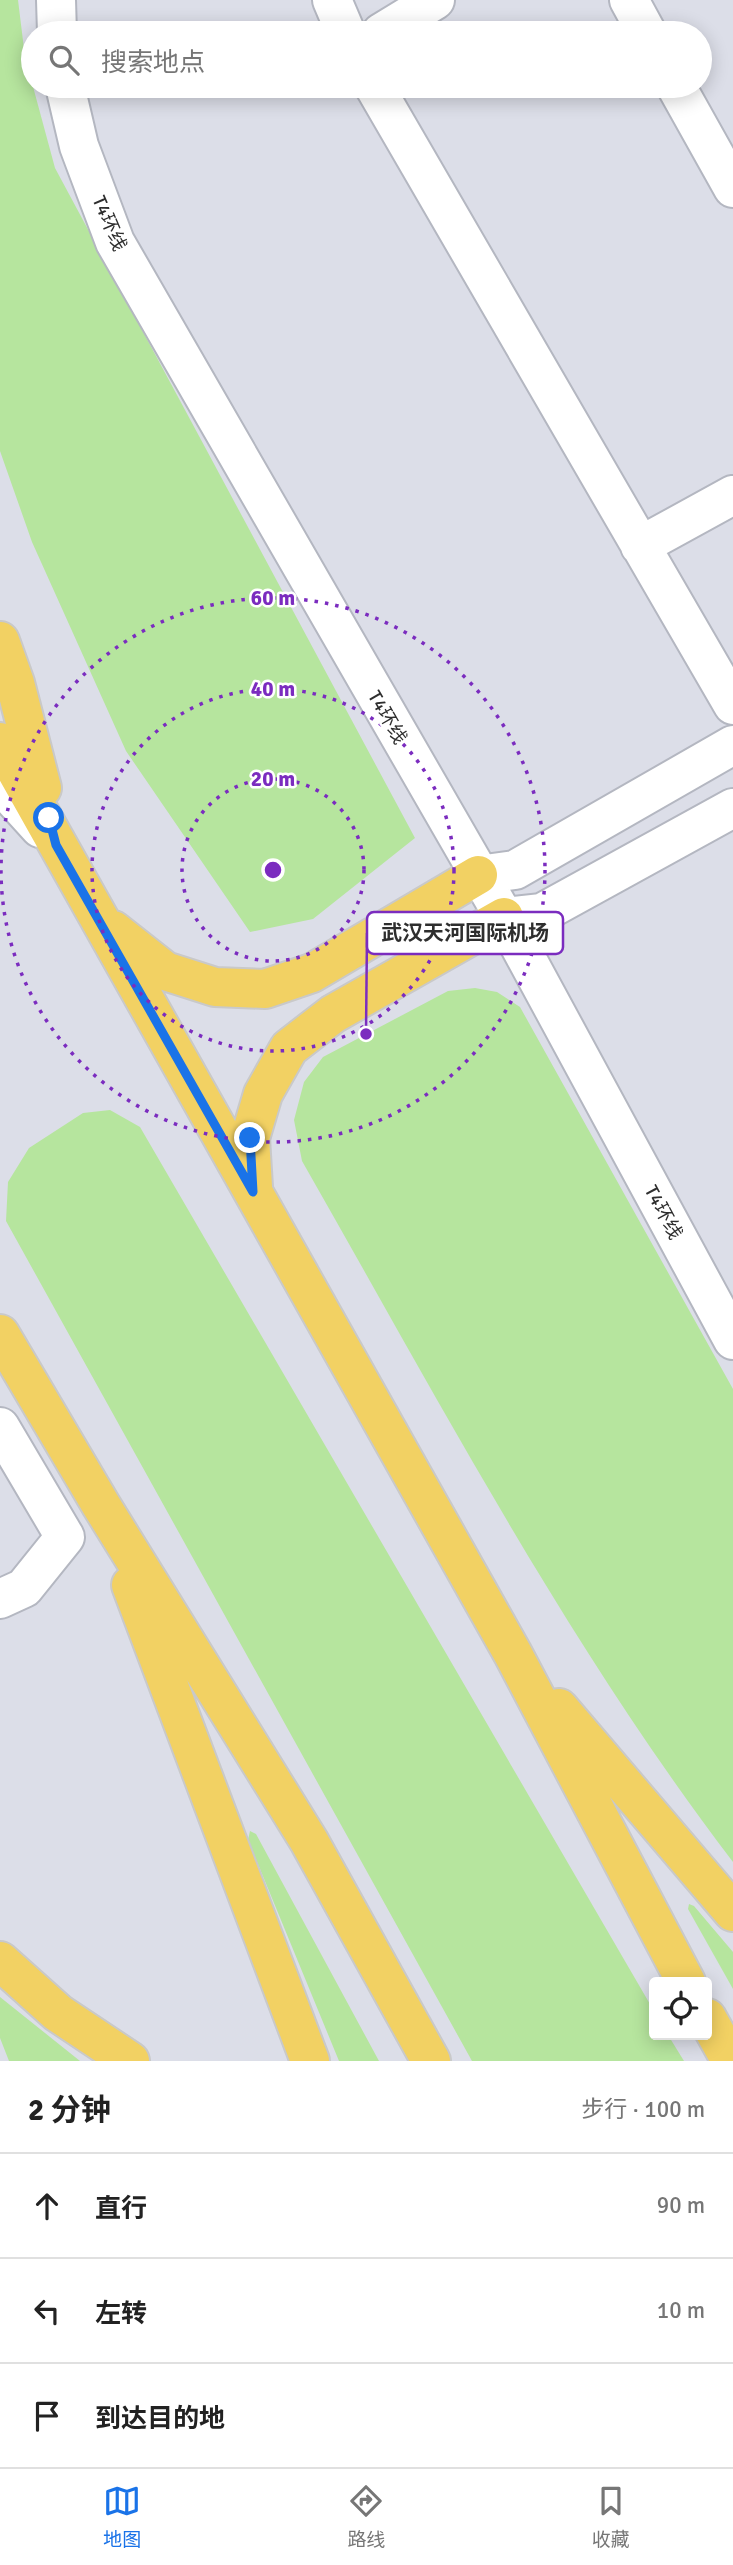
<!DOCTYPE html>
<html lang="zh">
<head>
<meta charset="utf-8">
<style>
	:root { --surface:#fff; --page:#f2f2f2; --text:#222; --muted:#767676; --line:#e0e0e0; --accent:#1a73e8 }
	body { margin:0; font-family:Signika,"Noto Sans SC",sans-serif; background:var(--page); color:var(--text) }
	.controls { position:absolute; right:21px; bottom:21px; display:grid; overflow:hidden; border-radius:7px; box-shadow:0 4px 18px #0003 }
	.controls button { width:63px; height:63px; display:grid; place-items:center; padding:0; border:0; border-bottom:2px solid var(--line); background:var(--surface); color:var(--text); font:35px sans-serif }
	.stop { position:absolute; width:21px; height:21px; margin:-16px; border:5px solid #1a73e8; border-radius:50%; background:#fff }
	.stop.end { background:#1a73e8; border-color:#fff; box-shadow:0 2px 7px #0008 }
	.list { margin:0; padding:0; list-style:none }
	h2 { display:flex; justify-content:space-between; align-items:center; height:91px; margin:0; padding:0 28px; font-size:30px }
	h2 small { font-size:23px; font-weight:400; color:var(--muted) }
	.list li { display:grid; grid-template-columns:46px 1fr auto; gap:21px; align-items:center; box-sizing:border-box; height:105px; padding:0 28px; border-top:2px solid var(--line) }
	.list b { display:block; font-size:26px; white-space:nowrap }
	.list em { font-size:23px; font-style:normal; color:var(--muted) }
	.icon { flex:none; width:38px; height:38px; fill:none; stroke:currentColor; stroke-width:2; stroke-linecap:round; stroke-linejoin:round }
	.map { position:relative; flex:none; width:733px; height:2061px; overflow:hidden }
	.search { position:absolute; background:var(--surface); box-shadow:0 4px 18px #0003; left:21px; right:21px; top:21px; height:77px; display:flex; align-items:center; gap:18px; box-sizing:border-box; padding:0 24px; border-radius:38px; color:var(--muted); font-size:26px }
	.sheet { height:406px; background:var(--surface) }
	nav { display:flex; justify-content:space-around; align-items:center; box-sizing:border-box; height:98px; border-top:2px solid var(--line); background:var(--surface); font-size:19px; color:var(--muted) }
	nav a { display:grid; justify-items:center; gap:4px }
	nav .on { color:var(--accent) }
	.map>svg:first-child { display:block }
	.airport { fill:#dcdee8; fill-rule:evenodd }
	.green { fill:#b6e59e }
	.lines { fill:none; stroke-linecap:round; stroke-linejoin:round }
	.minor-casing { stroke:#b4b7c1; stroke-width:42 }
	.major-casing { stroke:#c9c9c9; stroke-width:42 }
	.minor { stroke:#fff; stroke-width:38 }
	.major { stroke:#f2d163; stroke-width:38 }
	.route { stroke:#1a73e8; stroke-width:9 }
	.ring { fill:none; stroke:#7b2cbf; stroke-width:3.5; stroke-dasharray:3.5 7 }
	.labels { text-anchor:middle; stroke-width:5; stroke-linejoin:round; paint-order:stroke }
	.street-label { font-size:19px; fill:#2e2e2e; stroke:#fff }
	.centre { fill:#7b2cbf; stroke:#fff; stroke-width:3.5 }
	.ring-label { font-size:21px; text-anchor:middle; font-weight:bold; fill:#7b2cbf; stroke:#fff; stroke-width:5; stroke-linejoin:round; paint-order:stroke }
	.leader { fill:none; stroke:#7b2cbf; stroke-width:2.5 }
	.callout-dot { fill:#7b2cbf; stroke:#fff; stroke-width:2.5 }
	.callout { fill:#fff; stroke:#7b2cbf; stroke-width:2.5 }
	.callout-label { font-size:21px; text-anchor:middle; font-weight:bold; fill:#2e2e2e }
</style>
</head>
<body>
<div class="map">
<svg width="733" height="2061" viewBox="0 0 733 2061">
	<rect width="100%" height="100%" fill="#efe9e1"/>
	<!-- airport -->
	<path class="airport" d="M0,0H733V2061H0ZM33,33H700V86H33ZM654,1982H707V2035H654Z"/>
	<!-- green -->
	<path class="green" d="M0,0H18L25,57L55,168L415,838L313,919L250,932L126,751L32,542L0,451Z
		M475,988L497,992L520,1007L733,1389V1862C566,1643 438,1399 302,1161L294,1120L304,1082L323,1057L448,991Z
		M110,1110L140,1127L654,2011V2035H668L684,2061H472L6,1221L8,1182L29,1148L83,1113Z
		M250,1831L256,1834L379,2061H339L248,1840Z
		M689,1904L694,1906L733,1952V1989L688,1909Z
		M0,1997L80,2061H9L0,2038Z"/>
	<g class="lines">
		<defs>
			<path id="minor" d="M56,0L57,33
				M332,0L346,33
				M629,0L647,33
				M381,33L435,0
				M65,86L79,146L115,242L504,917L733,1340
				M374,86L733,705
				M676,86L733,188
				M640,546L733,495
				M0,784L40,828
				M478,875L515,870L733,745
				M504,917L542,913L733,808
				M0,1427L65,1537L24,1588L0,1599"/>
			<path id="major" d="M0,641L15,683L42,788
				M0,742L513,1654L686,1982
				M113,930L165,971L215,987L265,989L312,973L478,875
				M253,1187L250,1138L263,1094L289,1048L333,1014L504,917
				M0,1334L101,1505L309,1841L431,2061
				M131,1585L310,2061
				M559,1708L733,1912
				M0,1961L58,2013L130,2061
				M707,2018L731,2061"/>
		</defs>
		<!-- minor casing -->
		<use href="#minor" class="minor-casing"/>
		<!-- major casing -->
		<use href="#major" class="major-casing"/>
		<!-- minor -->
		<use href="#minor" class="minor"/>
		<!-- major -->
		<use href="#major" class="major"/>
	</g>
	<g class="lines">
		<!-- route -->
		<path class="route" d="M49,818L56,845L253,1192L250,1138"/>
	</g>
	<!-- distance rings -->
	<g class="ring">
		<circle cx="273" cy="870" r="91"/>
		<circle cx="273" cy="870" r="181"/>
		<circle cx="273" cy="870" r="272"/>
	</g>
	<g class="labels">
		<!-- street labels -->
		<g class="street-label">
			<text transform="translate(110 223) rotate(67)" y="7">T4环线</text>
			<text transform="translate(388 717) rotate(60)" y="7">T4环线</text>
			<text transform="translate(664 1212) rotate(62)" y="7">T4环线</text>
		</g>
	</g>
	<circle cx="273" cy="870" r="10" class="centre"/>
	<g class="ring-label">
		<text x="273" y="605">60 m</text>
		<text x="273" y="696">40 m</text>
		<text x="273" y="786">20 m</text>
	</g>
	<!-- callouts -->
	<path class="leader" d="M366 1034L367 933"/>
	<circle class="callout-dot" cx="366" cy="1034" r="7"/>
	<rect class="callout" x="367" y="912" width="196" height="42" rx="7"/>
	<g class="callout-label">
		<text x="465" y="940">武汉天河国际机场</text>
	</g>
</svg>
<div class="controls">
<button><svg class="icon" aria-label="locate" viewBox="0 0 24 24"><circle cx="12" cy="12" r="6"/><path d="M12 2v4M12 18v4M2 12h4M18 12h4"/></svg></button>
</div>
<div class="stop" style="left:49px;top:818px"></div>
<div class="stop end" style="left:250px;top:1138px"></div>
<div class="search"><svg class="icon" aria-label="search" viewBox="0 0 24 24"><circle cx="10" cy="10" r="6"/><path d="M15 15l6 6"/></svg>搜索地点</div>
</div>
<section class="sheet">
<h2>2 分钟<small>步行 · 100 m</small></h2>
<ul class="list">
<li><svg class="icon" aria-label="ahead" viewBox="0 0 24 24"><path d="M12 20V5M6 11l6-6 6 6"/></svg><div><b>直行</b></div><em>90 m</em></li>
<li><svg class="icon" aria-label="left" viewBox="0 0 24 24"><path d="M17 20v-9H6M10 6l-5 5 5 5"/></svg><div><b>左转</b></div><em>10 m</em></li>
<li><svg class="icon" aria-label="arrive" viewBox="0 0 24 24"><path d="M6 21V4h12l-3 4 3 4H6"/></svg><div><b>到达目的地</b></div></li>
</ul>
</section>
<nav>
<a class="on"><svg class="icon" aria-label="map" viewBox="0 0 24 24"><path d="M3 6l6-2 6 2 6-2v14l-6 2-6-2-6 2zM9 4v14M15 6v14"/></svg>地图</a>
<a><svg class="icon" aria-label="directions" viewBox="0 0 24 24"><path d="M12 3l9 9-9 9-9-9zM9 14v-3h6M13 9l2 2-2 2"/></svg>路线</a>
<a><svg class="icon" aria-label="saved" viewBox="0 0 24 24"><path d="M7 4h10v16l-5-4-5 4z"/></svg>收藏</a>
</nav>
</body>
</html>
